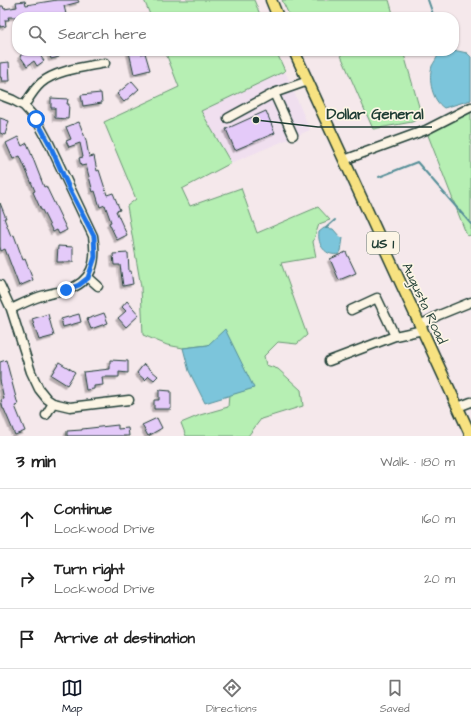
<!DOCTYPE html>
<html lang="en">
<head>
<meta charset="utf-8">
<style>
	:root { --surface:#fff; --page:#f6f6f6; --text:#222; --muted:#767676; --line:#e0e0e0; --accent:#111827 }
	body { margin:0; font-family:"Architects Daughter",sans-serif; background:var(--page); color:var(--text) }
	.stop { position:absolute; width:12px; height:12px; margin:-9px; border:3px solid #1a73e8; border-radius:50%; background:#fff }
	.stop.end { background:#1a73e8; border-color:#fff; box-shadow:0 1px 4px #0008 }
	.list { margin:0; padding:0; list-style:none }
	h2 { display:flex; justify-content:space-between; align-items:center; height:52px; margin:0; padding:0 16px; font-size:17px }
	h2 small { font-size:13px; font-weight:400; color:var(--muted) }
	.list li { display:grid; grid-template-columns:26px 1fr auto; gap:12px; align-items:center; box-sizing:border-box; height:60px; padding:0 16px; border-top:1px solid var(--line) }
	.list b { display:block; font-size:15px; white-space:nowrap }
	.list p { margin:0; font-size:13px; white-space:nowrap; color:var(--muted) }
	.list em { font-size:13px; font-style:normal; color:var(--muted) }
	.icon { flex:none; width:22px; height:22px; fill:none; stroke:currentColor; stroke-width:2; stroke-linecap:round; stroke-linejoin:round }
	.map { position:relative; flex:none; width:471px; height:436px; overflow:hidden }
	.search { position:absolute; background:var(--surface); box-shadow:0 1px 3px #0004; left:12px; right:12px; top:12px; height:44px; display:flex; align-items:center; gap:10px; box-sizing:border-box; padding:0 14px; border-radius:16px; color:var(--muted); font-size:15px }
	.sheet { height:232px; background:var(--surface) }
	nav { display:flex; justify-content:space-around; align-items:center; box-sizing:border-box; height:56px; border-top:1px solid var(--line); background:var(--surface); font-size:11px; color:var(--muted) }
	nav a { display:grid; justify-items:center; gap:2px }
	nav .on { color:var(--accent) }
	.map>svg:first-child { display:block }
	.built { fill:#f0dfef }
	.green { fill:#b6efb3; stroke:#6a9674 }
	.water { fill:#7bc5db; stroke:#568f98 }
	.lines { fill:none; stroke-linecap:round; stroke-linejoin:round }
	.stream { stroke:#568f98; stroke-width:2 }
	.building { fill:#e4caf9; stroke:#1f3d34; filter:url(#shadow) }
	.minor-casing { stroke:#1f3d34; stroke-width:11 }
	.major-casing { stroke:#1f3d34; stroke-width:13 }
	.minor { stroke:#fcf5e5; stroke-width:8 }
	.major { stroke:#f7e281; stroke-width:10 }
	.route { stroke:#1a73e8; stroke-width:5 }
	.labels { text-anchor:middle; stroke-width:3.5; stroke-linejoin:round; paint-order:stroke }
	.shield { fill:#fcf5e5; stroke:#617469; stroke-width:1 }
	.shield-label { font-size:13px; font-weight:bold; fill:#1f3d34 }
	.street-label { font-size:14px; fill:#1f3d34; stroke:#fcf5e5 }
	.leader { fill:none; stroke:#1f3d34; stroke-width:1.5 }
	.callout-dot { fill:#1f3d34; stroke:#fcf5e5; stroke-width:1.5 }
	.callout-label { font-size:15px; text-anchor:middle; font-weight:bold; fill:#1f3d34; stroke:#fcf5e5; stroke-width:3.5; stroke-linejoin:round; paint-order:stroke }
</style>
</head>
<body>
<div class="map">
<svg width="471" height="436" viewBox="0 0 471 436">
	<defs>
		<filter id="shadow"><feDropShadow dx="-2.5" dy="2.5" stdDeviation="0" flood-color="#0004"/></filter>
	</defs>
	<rect width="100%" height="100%" fill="#f5e8eb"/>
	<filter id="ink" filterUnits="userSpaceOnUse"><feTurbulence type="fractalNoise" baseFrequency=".025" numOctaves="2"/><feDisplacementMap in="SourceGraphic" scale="8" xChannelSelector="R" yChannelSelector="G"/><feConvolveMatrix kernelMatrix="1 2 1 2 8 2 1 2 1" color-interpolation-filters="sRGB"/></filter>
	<g filter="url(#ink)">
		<!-- built -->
		<path class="built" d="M285,71L310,130L231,163L201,111Z"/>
		<!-- green -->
		<path class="green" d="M144,0H254L261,17H151Z
			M282,0H389L394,17H290Z
			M165,51H276L285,71L201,111L231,163L182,189L190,206L241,188L257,233L318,207L330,220L319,224L313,242L316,257L281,263L307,335L297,344L278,342L264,356L266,365L278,369L301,390L303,406L261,419L248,436H186L181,423L200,415L228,407L229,395L253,388L208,345L183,348L167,345L143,335L141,287L127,206L136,199L104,122L179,87Z
			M339,51H403L422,117L412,122L373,129Z
			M471,107V235L467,236L426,130Z"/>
		<!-- water -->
		<path class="water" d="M458,51L467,53L471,57V100L444,108C432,100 428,80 432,66C434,62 437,59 438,54Z
			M324,228L333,229L340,237L343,238L341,251L339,254C326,257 317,245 319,232Z
			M225,329L254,388L205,403L189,371L183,348L208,345Z"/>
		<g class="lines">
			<!-- stream -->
			<path class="stream" d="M428,0L434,17
				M437,51L438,54
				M379,177L417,162L471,224
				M326,228L335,220"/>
		</g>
		<!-- building -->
		<path class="building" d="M57,0H78L79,2L64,6L66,14L47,17V15L36,17H8L9,20H5L6,26L0,27V6H3L4,9L17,7L16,2L25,1L26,5Z
			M26,51H37L44,61L37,66L34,61L27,66L20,56Z
			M49,51H58L59,57L51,59Z
			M134,51H141V54L145,53L150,70L134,74L129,52Z
			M9,62L10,81H2L1,77H0V63Z
			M132,81L139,89L124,102L117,94Z
			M101,93L102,103L83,106L81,95Z
			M51,98L68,99L67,104H69L68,119L55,118V108H51Z
			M266,111L275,133L235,150L226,129Z
			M0,118L9,121L5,135L0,133Z
			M79,122L86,140L89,157L94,156L97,171L99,170L107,195L113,193L120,210L116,211L127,235L117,240L109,223L111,222L105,205L100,207L95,191L93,192L86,165L81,166L79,158L83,157L80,143L69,147L66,141L71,139L66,127Z
			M18,137L22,146L27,143L44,187L46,186L67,230L59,234L57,230L53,232L42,210H41L33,192L35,191L20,156L13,159L6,143Z
			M0,203L6,218H4L11,236L14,235L23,260L25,259L33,280L19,286L5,249L1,251L0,247Z
			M58,246L73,247V262H57Z
			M346,252L356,273L339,280L330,259Z
			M128,253L129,271H131L133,284L123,286L120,265H114L113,254Z
			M127,301L139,315L126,327L118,318L126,311L122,307Z
			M104,313L108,323L91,329L87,319Z
			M48,314L54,336L39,340L32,319Z
			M79,314L81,322L63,327L61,319Z
			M6,360L18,405L15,406L25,431L15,435L4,409H3L1,400L4,399L0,380V362Z
			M110,360L128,361V373L119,372V377H102L103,385L94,386V389L86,390L83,372L110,369Z
			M59,362L75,372L67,385L51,375Z
			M144,364L158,376L154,380L149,376L145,380L137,373Z
			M159,390L171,391V409H154V400H159Z
			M157,418L162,428L148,436L142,425Z
			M118,425V429L128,428L129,436H67V431L82,430V429Z"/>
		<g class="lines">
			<defs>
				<path id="minor" d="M274,93L293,135
					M0,95L13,100L24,106L36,119L49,143L93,236C97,262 93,282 66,290C59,292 52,293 45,295C33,298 22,304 11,309
					M24,106C29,98 34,89 41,83C56,70 85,67 105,63
					M228,118L274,93L308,81
					M344,160L426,130L471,107
					M88,277L98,286
					M0,285L11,309L31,372L39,389L47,399L53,403L70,407L129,400
					M351,310L377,298L395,336L423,330
					M420,325L439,315L471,302
					M329,361L395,336
					M458,407L471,402
					M46,415L53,403"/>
				<path id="major" d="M271,0L278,17
					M294,51L471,436"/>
			</defs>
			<!-- minor casing -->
			<use href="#minor" class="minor-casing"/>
			<!-- major casing -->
			<use href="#major" class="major-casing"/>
			<!-- minor -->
			<use href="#minor" class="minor"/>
			<!-- major -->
			<use href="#major" class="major"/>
		</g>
	</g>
	<g class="lines" filter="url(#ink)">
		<!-- route -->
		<path class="route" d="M36,119L49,143L69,188L94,236L95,257L88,278L79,285L66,290"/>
	</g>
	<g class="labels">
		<!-- shield labels -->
		<rect class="shield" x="367" y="232" width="32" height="22" rx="3"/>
		<g class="shield-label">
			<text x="383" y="248">US 1</text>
		</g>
		<!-- street labels -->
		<g class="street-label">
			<text transform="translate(425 303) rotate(65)" y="5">Augusta Road</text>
		</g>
	</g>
	<!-- callouts -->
	<path class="leader" d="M256 120L318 127H432"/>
	<circle class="callout-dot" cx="256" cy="120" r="4"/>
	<g class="callout-label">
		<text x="375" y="119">Dollar General</text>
	</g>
</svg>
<div class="stop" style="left:36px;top:119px"></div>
<div class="stop end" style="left:66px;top:290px"></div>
<div class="search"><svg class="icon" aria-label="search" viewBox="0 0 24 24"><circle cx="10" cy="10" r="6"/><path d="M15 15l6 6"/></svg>Search here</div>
</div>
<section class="sheet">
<h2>3 min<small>Walk · 180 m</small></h2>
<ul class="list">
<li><svg class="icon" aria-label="ahead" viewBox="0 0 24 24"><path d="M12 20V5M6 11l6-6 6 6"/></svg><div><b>Continue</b><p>Lockwood Drive</p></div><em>160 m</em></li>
<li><svg class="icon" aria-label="right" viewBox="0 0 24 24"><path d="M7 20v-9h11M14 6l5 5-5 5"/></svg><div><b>Turn right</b><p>Lockwood Drive</p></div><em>20 m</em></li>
<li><svg class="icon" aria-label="arrive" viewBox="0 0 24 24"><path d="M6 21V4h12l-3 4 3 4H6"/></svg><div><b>Arrive at destination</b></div></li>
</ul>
</section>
<nav>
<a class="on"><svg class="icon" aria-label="map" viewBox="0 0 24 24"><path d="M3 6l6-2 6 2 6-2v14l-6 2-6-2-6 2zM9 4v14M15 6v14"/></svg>Map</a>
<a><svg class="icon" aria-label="directions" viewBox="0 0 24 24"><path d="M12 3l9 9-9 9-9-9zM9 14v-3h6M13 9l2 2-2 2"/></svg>Directions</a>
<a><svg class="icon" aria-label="saved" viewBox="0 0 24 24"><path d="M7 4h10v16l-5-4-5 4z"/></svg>Saved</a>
</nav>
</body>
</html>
